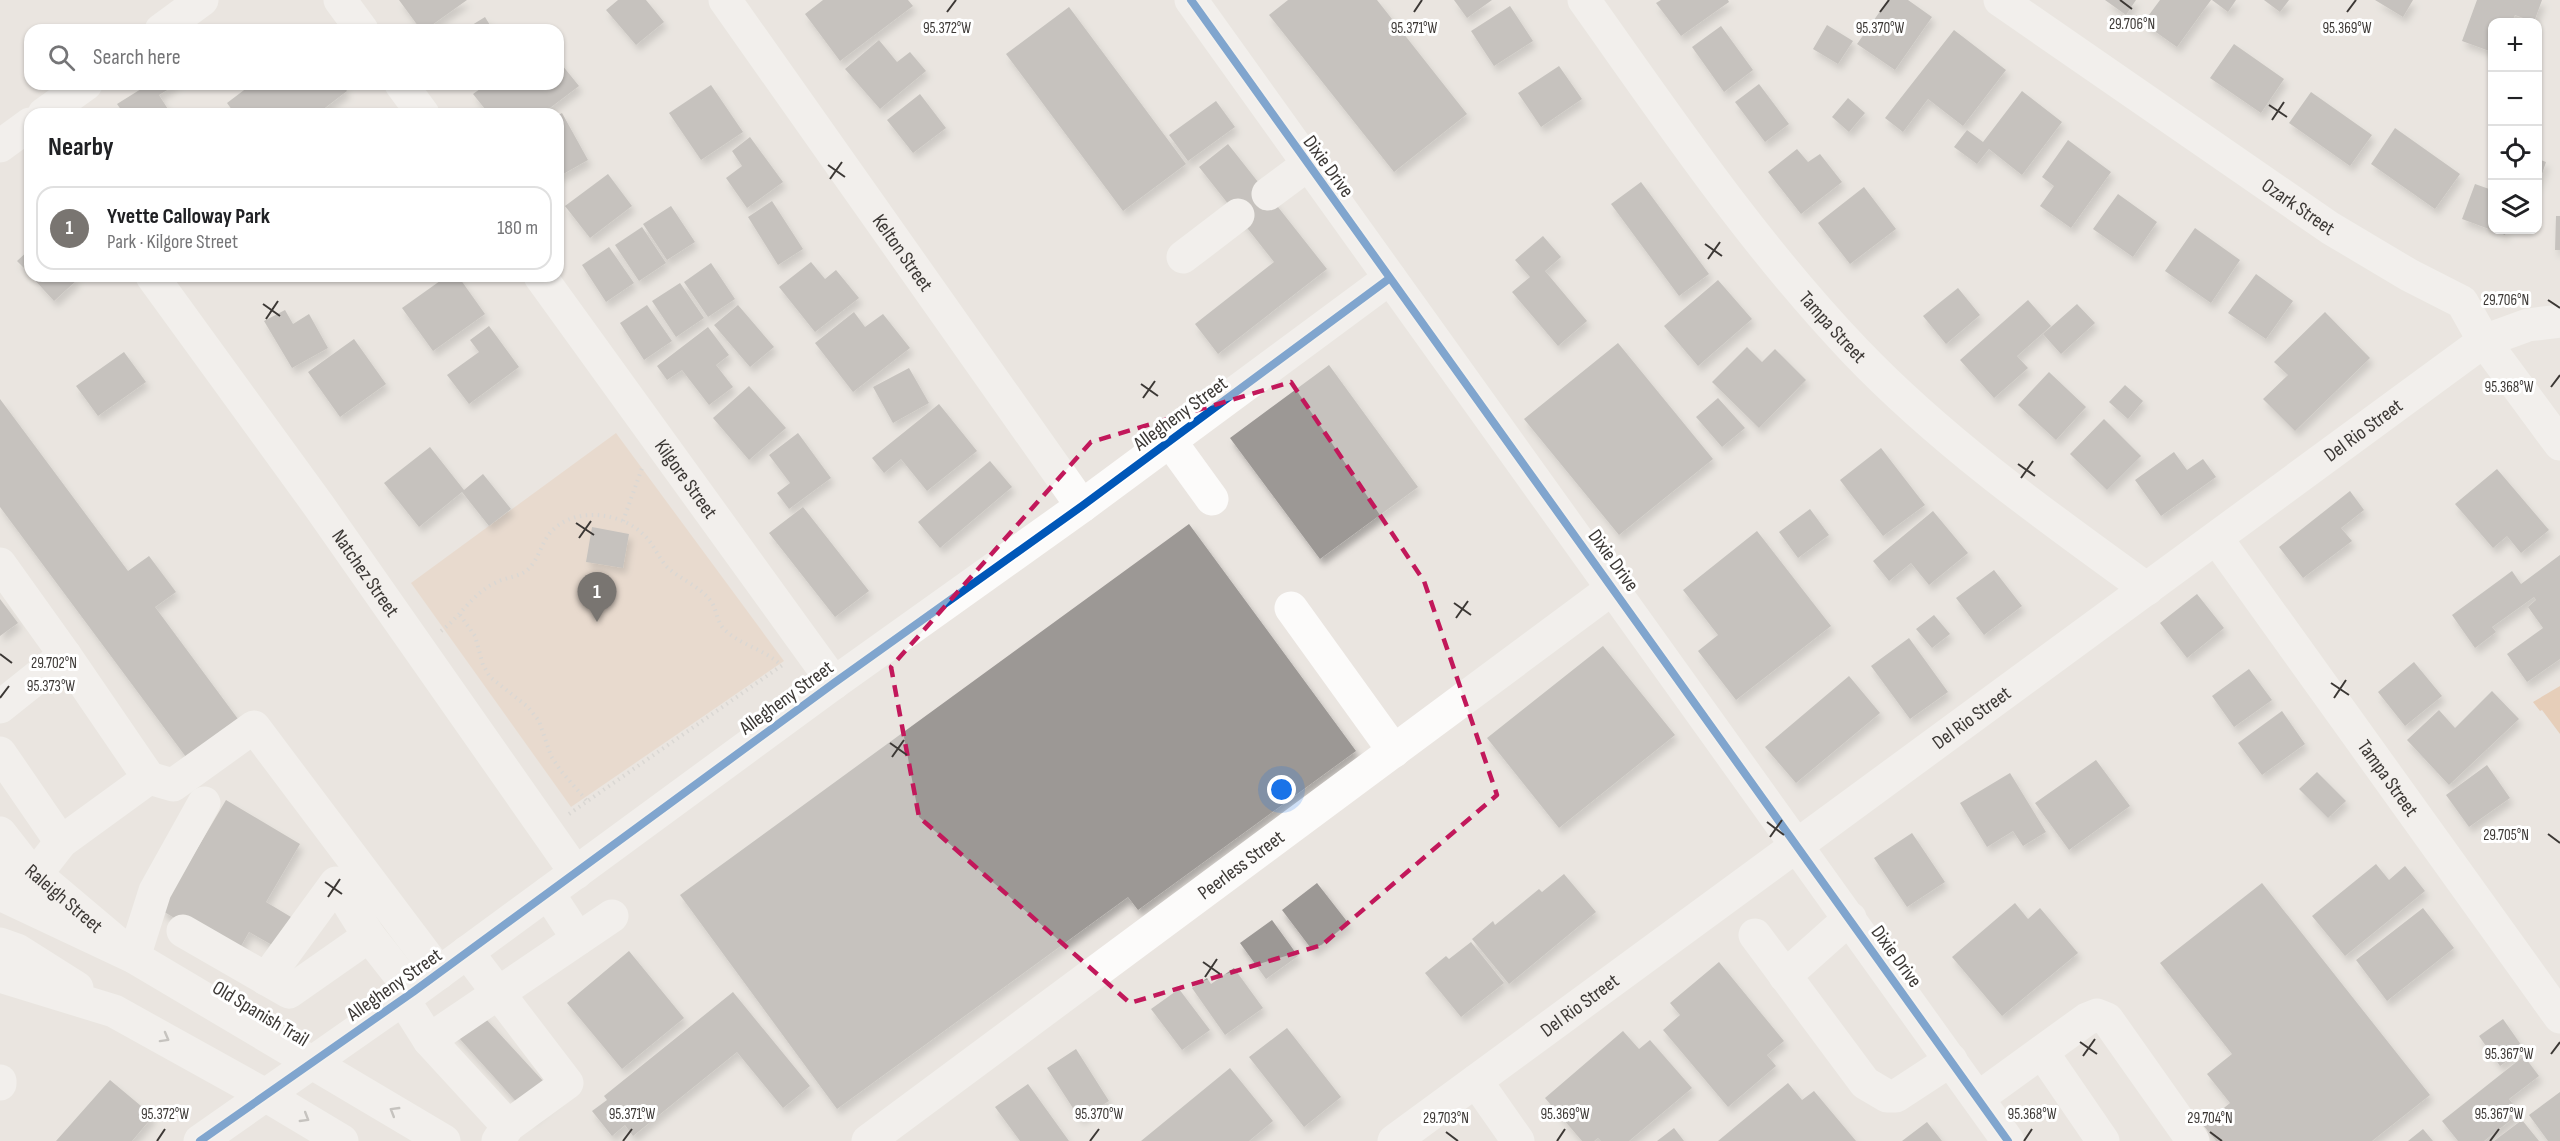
<!DOCTYPE html>
<html lang="en">
<head>
<meta charset="utf-8">
<style>
	:root { --surface:#fff; --page:#f2f2f2; --text:#202124; --muted:#757577; --line:#e0e0e0; --accent:#797571 }
	body { margin:0; font-family:"Sofia Sans Condensed",sans-serif; background:var(--page); color:var(--text) }
	.controls { position:absolute; right:18px; top:18px; display:grid; overflow:hidden; border-radius:12px; box-shadow:0 2px 4px #0004 }
	.controls button { width:54px; height:54px; display:grid; place-items:center; padding:0; border:0; border-bottom:2px solid var(--line); background:var(--surface); color:var(--text); font:30px sans-serif }
	.you { position:absolute; left:1282px; top:790px; width:21px; height:21px; margin:-15px; border:4px solid #fff; border-radius:50%; background:#1a73e8; box-shadow:0 0 0 9px #1a73e833 }
	.badge { display:grid; place-items:center; width:39px; height:39px; border-radius:50%; background:var(--accent); color:#fff; font-size:20px; font-weight:700 }
	.pin { position:absolute; translate:-50% -50px; filter:drop-shadow(0 2px 3px #0008) }
	.pin::after { content:''; position:absolute; top:32px; width:21px; height:18px; background:inherit; clip-path:polygon(0 0,100% 0,50% 100%) }
	.list { margin:0; padding:0; list-style:none }
	h2 { display:flex; justify-content:space-between; align-items:center; height:78px; margin:0; padding:0 24px; font-size:26px }
	h2 small { font-size:20px; font-weight:400; color:var(--muted) }
	.list li { display:grid; grid-template-columns:39px 1fr auto; gap:18px; align-items:center; box-sizing:border-box; height:84px; margin:0 12px 12px; padding:0 12px; border:2px solid var(--line); border-radius:18px }
	.list b { display:block; font-size:22px; white-space:nowrap }
	.list p { margin:0; font-size:20px; white-space:nowrap; color:var(--muted) }
	.list em { font-size:20px; font-style:normal; color:var(--muted) }
	.icon { flex:none; width:33px; height:33px; fill:none; stroke:currentColor; stroke-width:2; stroke-linecap:round; stroke-linejoin:round }
	.map { position:relative; flex:none; width:2560px; height:1141px; overflow:hidden }
	.search { position:absolute; background:var(--surface); box-shadow:0 2px 4px #0004; left:24px; top:24px; width:540px; height:66px; display:flex; align-items:center; gap:15px; box-sizing:border-box; padding:0 21px; border-radius:18px; color:var(--muted); font-size:22px }
	.panel { position:absolute; background:var(--surface); box-shadow:0 2px 4px #0004; left:24px; top:108px; width:540px; height:174px; border-radius:18px }
	.map>svg:first-child { display:block }
	.green { fill:#e7cdb9 }
	.water { fill:#e2b28a }
	.building { fill:#9c9895; filter:url(#shadow) }
	.lines { fill:none; stroke-linecap:round; stroke-linejoin:round }
	.path { stroke:#c8c6c4; stroke-width:4; stroke-dasharray:1.5 4.5; stroke-linecap:butt }
	.minor { stroke:#fcfbfa; stroke-width:33 }
	.major { stroke:#fcfbfa; stroke-width:33 }
	.cycleway-casing { stroke:#fff; stroke-width:11 }
	.cycleway { stroke:#0057b8; stroke-width:8 }
	.oneway { stroke:#9c9a98 }
	.marked { fill:none; stroke:#c2185b; stroke-width:4.5; stroke-dasharray:12 8; stroke-linejoin:round }
	.ticks { fill:none; stroke:#3c3835; stroke-width:2 }
	.labels { text-anchor:middle; stroke-width:6; stroke-linejoin:round; paint-order:stroke }
	.street-label { font-size:20px; fill:#3c3835; stroke:#fff }
	.ticks-label { font-size:15px; text-anchor:middle; fill:#3c3835; stroke:#fff; stroke-width:6; stroke-linejoin:round; paint-order:stroke }
</style>
</head>
<body>
<div class="map">
<svg width="2560" height="1141" viewBox="0 0 2560 1141">
	<defs>
		<filter id="shadow"><feDropShadow dx="3.5" dy="6" stdDeviation="3" flood-color="#0004"/></filter>
	</defs>
	<rect width="100%" height="100%" fill="#eae5e0"/>
	<!-- green -->
	<path class="green" d="M616,433L784,661L571,807L411,583Z"/>
	<!-- water -->
	<path class="water" d="M2560,686V734L2542,710L2540,711L2533,702Z"/>
	<!-- building -->
	<path class="building" d="M399,0H467L425,30H421Z
		M618,0H646L664,22L636,45L606,10Z
		M823,0H908L913,6L840,61L805,14Z
		M1288,0H1377L1467,114L1394,172L1269,15Z
		M1454,0H1492L1467,18Z
		M1661,0H1728L1729,2L1681,36L1656,3Z
		M1888,0H1908L1932,17L1895,70L1857,44Z
		M2105,0H2136L2126,15Z
		M2160,0H2211L2177,47L2143,23Z
		M2212,0H2236L2228,12Z
		M2264,0H2289L2280,12Z
		M2375,0H2413L2403,17Z
		M2477,0H2542L2534,22L2515,15L2512,22H2492V52L2462,41Z
		M1510,6L1533,41L1494,66L1471,31Z
		M1069,7L1186,164L1123,211L1006,54Z
		M485,17L493,30H464Z
		M1827,25L1853,41L1838,64L1813,49Z
		M1721,26L1753,70L1724,92L1692,47Z
		M1954,30L2006,70L1963,126L1928,99L1903,132L1885,118Z
		M879,40L897,62L910,52L926,71L880,109L845,69Z
		M2234,44L2284,79L2261,113L2210,78Z
		M558,60L579,86L542,114H489L473,94L487,84H558Z
		M1559,66L1582,99L1541,127L1518,93Z
		M149,84H177L159,95L171,114H124L117,104Z
		M252,84H342L347,91L317,114H235L227,103Z
		M1759,84L1789,124L1765,142L1735,102Z
		M711,85L743,132L701,160L669,113Z
		M2022,91L2062,122L2022,175L1989,149L1977,164L1954,147L1967,130L1983,142Z
		M2311,92L2372,135L2350,166L2289,123Z
		M920,94L946,128L913,153L887,120Z
		M1848,98L1865,113L1849,132L1832,117Z
		M1216,101L1235,127L1188,161L1169,135Z
		M562,113L588,160L558,177V115Z
		M2395,128L2460,174L2435,209L2371,164Z
		M750,137L783,182L747,208L726,178L742,166L732,151Z
		M2068,140L2111,172L2071,228L2040,206L2054,186L2042,177Z
		M1228,144L1327,269L1218,354L1195,324L1274,262L1199,167Z
		M1797,149L1808,162L1820,154L1842,182L1801,214L1768,172Z
		M2538,159L2546,162L2538,186Z
		M608,174L632,206L590,238L565,206Z
		M1641,182L1709,274L1679,296L1611,204Z
		M2475,184L2492,190V230H2507L2505,235L2462,219Z
		M1864,187L1896,229L1850,264L1818,223Z
		M2118,194L2157,222L2133,257L2093,229Z
		M772,201L803,249L778,265L748,217Z
		M671,206L695,242L667,260L643,224Z
		M2556,216H2560V250H2555Z
		M642,227L666,263L639,281L615,245Z
		M2195,228L2240,260L2211,303L2165,271Z
		M1543,236L1561,257L1545,271L1587,321L1558,346L1512,292L1530,277L1515,260Z
		M609,247L634,283L606,302L582,265Z
		M30,249V274L17,261Z
		M811,262L825,279L836,270L859,298L815,332L779,287Z
		M711,263L735,299L708,317L684,282Z
		M2256,274L2293,301L2266,339L2228,313Z
		M31,276H73L77,280L54,301Z
		M447,276H458L485,314L433,351L402,308Z
		M1718,280L1752,319L1698,366L1664,326Z
		M680,283L704,318L676,337L652,301Z
		M1958,288L1980,315L1946,344L1923,316Z
		M2028,300L2051,326L2017,356L2028,368L1994,398L1960,360Z
		M2077,304L2095,323L2061,354L2043,334Z
		M647,305L672,341L644,360L620,323Z
		M738,305L774,347L750,367L714,325Z
		M285,310L293,324L309,314L328,348L292,368L264,321Z
		M854,312L865,327L883,314L910,348L853,392L815,343Z
		M2325,312L2370,358L2295,431L2263,399L2288,375L2274,362Z
		M489,326L519,367L469,404L447,375L479,352L470,340Z
		M708,327L729,355L716,365L733,387L709,405L682,370L667,380L657,366Z
		M354,339L386,384L340,417L308,372Z
		M1618,343L1713,459L1619,535L1524,419Z
		M1747,347L1762,362L1775,349L1806,380L1759,428L1712,382Z
		M124,352L146,382L98,416L76,386Z
		M1329,365L1418,487L1320,559L1230,438Z
		M909,368L929,403L893,423L873,387Z
		M2049,372L2086,407L2056,440L2018,405Z
		M2125,385L2143,401L2128,419L2109,402Z
		M749,386L786,428L749,460L713,418Z
		M1718,398L1745,428L1722,447L1696,417Z
		M0,399L128,571L149,556L176,592L155,607L241,723L189,761L0,507Z
		M939,404L977,451L927,491L901,459L884,473L872,458Z
		M2104,419L2141,456L2107,490L2070,454Z
		M798,433L831,478L789,509L777,493L790,483L769,455Z
		M430,447L464,490L483,474L511,509L489,526L462,492L419,527L384,483Z
		M1881,448L1925,505L1883,536L1840,480Z
		M2174,452L2187,470L2203,459L2216,477L2161,516L2135,480Z
		M990,461L1012,487L940,548L918,522Z
		M2497,469L2549,530L2521,553L2507,536L2493,548L2455,504Z
		M2350,491L2364,510L2341,528L2352,541L2303,578L2279,547Z
		M803,507L869,591L835,617L769,533Z
		M1810,509L1829,535L1798,558L1779,532Z
		M1933,511L1968,553L1929,585L1911,563L1889,581L1873,561Z
		M1189,524L1356,751L1138,910L1128,897L837,1109L680,895Z
		M592,527L629,534L623,568L586,562Z
		M1757,531L1831,626L1736,700L1698,651L1718,635L1683,590Z
		M2560,555V659L2527,682L2507,654L2543,628L2528,607L2536,600L2534,597L2492,627L2496,632L2475,648L2452,615L2512,571L2521,584Z
		M1994,570L2022,606L1984,635L1956,598Z
		M2197,594L2224,628L2187,658L2160,623Z
		M0,599L18,623L0,636Z
		M1934,615L1950,634L1932,648L1916,629Z
		M1909,638L1948,692L1910,719L1871,666Z
		M1603,646L1675,735L1559,828L1487,738Z
		M2414,662L2442,696L2405,726L2378,692Z
		M2249,669L2272,700L2234,727L2212,696Z
		M1849,676L1880,713L1796,783L1765,747Z
		M2492,691L2519,719L2449,785L2407,740L2439,710L2455,728Z
		M2282,711L2305,744L2262,775L2238,743Z
		M2096,760L2130,806L2069,850L2035,803Z
		M2487,765L2510,798L2469,827L2446,795Z
		M2317,772L2346,801L2328,818L2299,789Z
		M2010,773L2046,832L2023,846L2013,831L1987,847L1960,803Z
		M226,800L300,844L266,902L291,917L274,946L249,932L236,955L161,910Z
		M1912,833L1945,882L1907,907L1874,858Z
		M2376,864L2389,880L2405,866L2425,891L2345,956L2312,916Z
		M1564,874L1596,912L1509,984L1472,939L1493,921L1495,925L1539,889L1542,892Z
		M1317,883L1349,924L1313,951L1282,910Z
		M2262,883L2430,1095L2372,1141H2216L2203,1125L2230,1103L2207,1074L2232,1054L2160,963Z
		M2015,903L2028,919L2040,908L2078,953L2002,1016L1952,957Z
		M2423,908L2454,948L2387,1001L2356,960Z
		M1272,920L1298,956L1266,979L1240,943Z
		M1471,942L1504,983L1461,1017L1425,973L1446,956L1449,959Z
		M629,951L684,1018L622,1069L567,1003Z
		M1719,962L1784,1041L1767,1055L1776,1066L1728,1107L1663,1030L1680,1015L1670,1003Z
		M1234,968L1263,1008L1225,1035L1192,988L1207,978L1211,984Z
		M1179,989L1210,1030L1182,1050L1151,1009Z
		M733,992L810,1086L783,1108L737,1052L633,1136L625,1125L612,1136L592,1111L607,1100L604,1096Z
		M474,1006L556,1095L531,1118L450,1028Z
		M2503,1019L2524,1049L2500,1066L2479,1036Z
		M1287,1028L1341,1097L1304,1127L1249,1057Z
		M1623,1031L1639,1049L1650,1040L1692,1088L1629,1141H1601L1598,1138L1594,1141H1582L1545,1098Z
		M1076,1049L1109,1101L1080,1119L1047,1068Z
		M2524,1056L2539,1076L2509,1099L2520,1113L2484,1141H2458L2442,1121Z
		M1230,1068L1273,1121L1249,1141H1141Z
		M110,1080L153,1116L132,1141H56Z
		M1788,1083L1802,1100L1814,1091L1856,1141H1718Z
		M1028,1084L1069,1141H1020L995,1107Z
		M2560,1092V1141H2548L2529,1115Z
		M2522,1120L2539,1141H2494Z
		M1927,1122L1942,1141H1902Z
		M1674,1128L1684,1141H1657Z
		M2423,1129L2433,1141H2408Z"/>
	<g class="lines">
		<!-- path -->
		<path class="path" d="M623,521L642,468
			M460,615L475,636L483,665L490,677L528,707L539,721L551,756L561,771L587,801
			M441,631C460,617 473,593 495,583C507,576 522,578 531,566C541,554 542,539 555,528C579,507 621,513 643,534C653,543 658,557 667,567C680,579 699,586 710,600C717,608 716,621 724,629C740,645 764,649 781,665
			M569,814L784,664"/>
		<!-- minor -->
		<g class="minor">
			<path d="M340,0L362,30"/>
			<path id="s1" d="M725,0L1082,506"/>
			<path d="M1191,0L2008,1141"/>
			<path id="s2" d="M1584,0C1670,121 1753,244 1855,351C1942,442 2046,516 2147,589"/>
			<path id="s3" d="M2000,0L2330,228L2409,275L2462,302L2484,341L2560,444"/>
			<path d="M161,30L202,0"/>
			<path d="M401,84L423,114"/>
			<path d="M44,114L86,84"/>
			<path d="M0,146L30,124"/>
			<path d="M1268,194L1307,165"/>
			<path d="M1183,257L1238,215"/>
			<path id="s4" d="M152,276L319,506L576,873"/>
			<path id="s5" d="M540,276L834,683"/>
			<path d="M1170,441L1212,499"/>
			<path id="s6" d="M2217,539L2560,1017"/>
			<path d="M0,564L65,655"/>
			<path d="M1291,608L1394,751"/>
			<path d="M0,707L65,655L149,778L61,842L36,874"/>
			<path d="M0,753L61,842"/>
			<path d="M149,778L173,785L254,727L439,973"/>
			<path id="s7" d="M0,833L25,865L134,957L155,891L204,803"/>
			<path d="M548,893L578,939"/>
			<path d="M183,931L289,992L369,936L413,992"/>
			<path d="M1755,935L1865,1083L1887,1096H1896L1951,1060"/>
			<path d="M467,952L567,1083L508,1126L498,1141"/>
			<path d="M1785,976L1850,918"/>
			<path d="M266,979L336,883L369,936"/>
			<path d="M403,999L429,1040L508,1126"/>
			<path d="M429,1040L612,916"/>
			<path d="M2042,1052L2103,1141"/>
			<path d="M0,1081V1084"/>
			<path d="M1476,1081L1518,1141"/>
			<path d="M1978,1098L2087,1019L2097,1015L2107,1019L2193,1141"/>
			<path d="M200,1141L413,992L834,683L1082,506L1390,278"/>
			<path id="s8" d="M868,1141L1613,588"/>
			<path id="s9" d="M1394,1141L2484,341L2528,325L2560,321"/>
		</g>
		<!-- major -->
		<path class="major" d="M0,863L61,906
			M0,894L134,957L444,1141
			M0,944L17,950L77,988
			M0,976L114,1011L267,1096L342,1141"/>
		<defs>
			<path id="cycleway" d="M1191,0L2008,1141
				M200,1141L413,992L834,683L1082,506L1390,278"/>
		</defs>
		<!-- cycleway casing -->
		<use href="#cycleway" class="cycleway-casing"/>
		<!-- cycleway -->
		<use href="#cycleway" class="cycleway"/>
	</g>
	<!-- one-way arrows -->
	<defs><path id="oneway-chevron" d="M-2-3.5L2.5 0L-2 3.5" fill="none" stroke-width="1.6" stroke-linecap="round" stroke-linejoin="round" transform="scale(1.5)"/></defs>
	<g class="oneway">
		<use href="#oneway-chevron" transform="translate(165 1038) rotate(29)"/>
		<use href="#oneway-chevron" transform="translate(394 1111) rotate(-149)"/>
		<use href="#oneway-chevron" transform="translate(305 1118) rotate(31)"/>
	</g>
	<!-- marked area -->
	<path d="M0 0H2560V1141H0ZM1291,382L1424,581L1497,795L1322,945L1130,1003L919,817L891,667L1091,442Z" fill="#eae5e0" fill-opacity=".55" fill-rule="evenodd"/>
	<path class="marked" d="M1291,382L1424,581L1497,795L1322,945L1130,1003L919,817L891,667L1091,442Z"/>
	<!-- ticks -->
	<path class="ticks" d="M2120,0L2132,9M947,12L956,0M1414,12L1422,0M1880,12L1889,0M2347,12L2356,0M2269,105L2287,117M2272,120L2284,102M828,165L845,177M830,179L842,162M1705,244L1722,256M1708,259L1720,242M2548,300L2560,308M263,304L280,316M266,319L278,301M1141,384L1158,396M2551,387L2560,375M1143,398L1155,381M2018,464L2035,476M2021,478L2033,461M576,523L594,535M579,538L591,521M1454,603L1471,615M1456,618L1468,601M0,654L12,663M2331,683L2349,695M0,698L9,686M2334,698L2346,680M890,743L907,755M892,757L904,740M1767,822L1784,835M2548,834L2560,843M1770,837L1782,820M325,882L342,894M328,897L340,879M1203,962L1220,974M1205,977L1217,959M2080,1042L2097,1054M2551,1054L2560,1042M2083,1056L2095,1039M1446,1132L1458,1141M2210,1132L2222,1141M157,1141L165,1129M623,1141L632,1129M1090,1141L1099,1129M1557,1141L1565,1129M2024,1141L2032,1129M2490,1141L2499,1129"/>
	<g class="labels">
		<!-- street labels -->
		<g class="street-label">
			<text transform="translate(1329 166) rotate(54)" y="7">Dixie Drive</text>
			<text dy="7" stroke="none"><textPath href="#s3" startOffset="363">Ozark Street</textPath></text>
			<text dy="7" stroke="none"><textPath href="#s1" startOffset="309">Kelton Street</textPath></text>
			<text dy="7" stroke="none"><textPath href="#s2" startOffset="411">Tampa Street</textPath></text>
			<text transform="translate(1180 413) rotate(-36)" y="7">Allegheny Street</text>
			<text dy="7" stroke="none"><textPath href="#s9" startOffset="1202">Del Rio Street</textPath></text>
			<text dy="7" stroke="none"><textPath href="#s5" startOffset="250">Kilgore Street</textPath></text>
			<text transform="translate(1614 560) rotate(54)" y="7">Dixie Drive</text>
			<text dy="7" stroke="none"><textPath href="#s4" startOffset="366">Natchez Street</textPath></text>
			<text transform="translate(786 697) rotate(-36)" y="7">Allegheny Street</text>
			<text dy="7" stroke="none"><textPath href="#s9" startOffset="716">Del Rio Street</textPath></text>
			<text dy="7" stroke="none"><textPath href="#s6" startOffset="294">Tampa Street</textPath></text>
			<text dy="7" stroke="none"><textPath href="#s8" startOffset="464">Peerless Street</textPath></text>
			<text dy="7" stroke="none"><textPath href="#s7" startOffset="92">Raleigh Street</textPath></text>
			<text transform="translate(1897 956) rotate(54)" y="7">Dixie Drive</text>
			<text transform="translate(394 984) rotate(-35)" y="7">Allegheny Street</text>
			<text dy="7" stroke="none"><textPath href="#s9" startOffset="230">Del Rio Street</textPath></text>
			<text transform="translate(261 1013) rotate(31)" y="7">Old Spanish Trail</text>
		</g>
	</g>
	<g class="ticks-label">
		<text x="2132" y="29">29.706°N</text>
		<text x="947" y="33">95.372°W</text>
		<text x="1414" y="33">95.371°W</text>
		<text x="1880" y="33">95.370°W</text>
		<text x="2347" y="33">95.369°W</text>
		<text x="2506" y="305">29.706°N</text>
		<text x="2509" y="392">95.368°W</text>
		<text x="54" y="668">29.702°N</text>
		<text x="51" y="691">95.373°W</text>
		<text x="2506" y="840">29.705°N</text>
		<text x="2509" y="1059">95.367°W</text>
		<text x="165" y="1119">95.372°W</text>
		<text x="632" y="1119">95.371°W</text>
		<text x="1099" y="1119">95.370°W</text>
		<text x="1565" y="1119">95.369°W</text>
		<text x="2032" y="1119">95.368°W</text>
		<text x="2499" y="1119">95.367°W</text>
		<text x="1446" y="1123">29.703°N</text>
		<text x="2210" y="1123">29.704°N</text>
	</g>
</svg>
<div class="controls">
<button>+</button>
<button>−</button>
<button><svg class="icon" aria-label="locate" viewBox="0 0 24 24"><circle cx="12" cy="12" r="6"/><path d="M12 2v4M12 18v4M2 12h4M18 12h4"/></svg></button>
<button><svg class="icon" aria-label="layers" viewBox="0 0 24 24"><path d="M12 4l9 5-9 5-9-5zM3 14l9 5 9-5"/></svg></button>
</div>
<div class="you"></div>
<div class="pin badge" style="left:597px;top:622px">1</div>
<div class="search"><svg class="icon" aria-label="search" viewBox="0 0 24 24"><circle cx="10" cy="10" r="6"/><path d="M15 15l6 6"/></svg>Search here</div>
<section class="panel">
<h2>Nearby<small></small></h2>
<ul class="list">
<li><span class="badge">1</span><div><b>Yvette Calloway Park</b><p>Park · Kilgore Street</p></div><em>180 m</em></li>
</ul>
</section>
</div>
</body>
</html>
